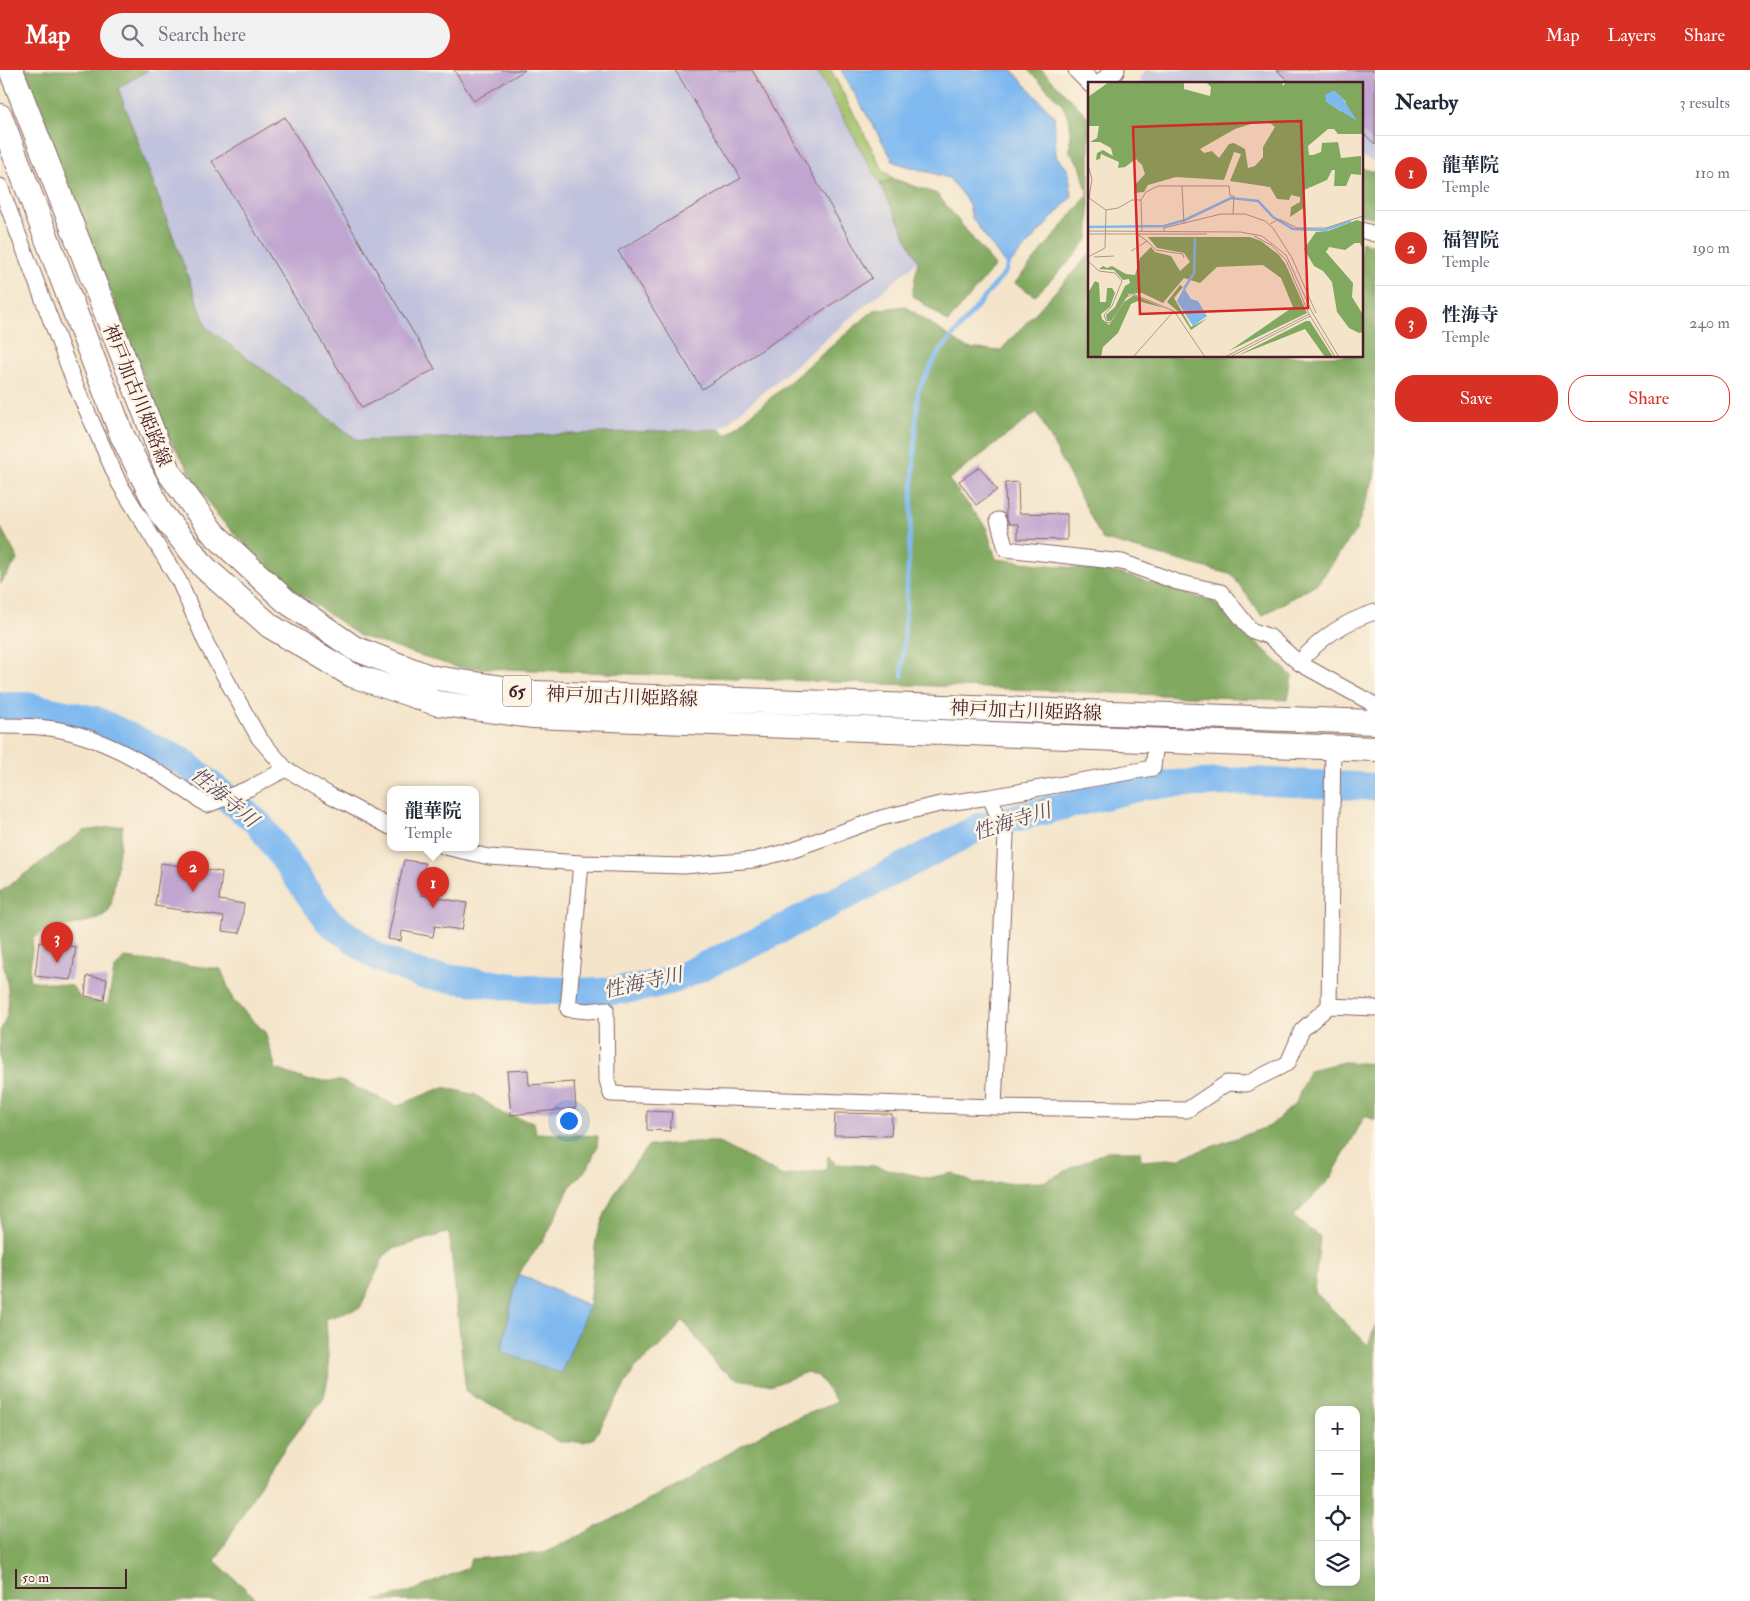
<!DOCTYPE html>
<html lang="en">
<head>
<meta charset="utf-8">
<style>
	:root { --surface:#fff; --page:#f2f2f3; --text:#1f2937; --muted:#747a83; --line:#e0e1e3; --accent:#d93025 }
	body { margin:0; font-family:"IM FELL Double Pica","Noto Serif JP",serif; background:var(--page); color:var(--text) }
	.controls { position:absolute; right:15px; bottom:15px; display:grid; overflow:hidden; border-radius:10px; box-shadow:0 2px 8px #0003 }
	.controls button { width:45px; height:45px; display:grid; place-items:center; padding:0; border:0; border-bottom:1px solid var(--line); background:var(--surface); color:var(--text); font:25px sans-serif }
	.scale { position:absolute; left:15px; bottom:12px; width:112px; box-sizing:border-box; padding-left:5px; border:2px solid #4a1f2b; border-top:0; font-size:14px; line-height:18px; white-space:nowrap; color:#4a1f2b; -webkit-text-stroke:4px #fcf5e5; paint-order:stroke }
	.you { position:absolute; left:568px; top:1050px; width:18px; height:18px; margin:-12px; border:4px solid #fff; border-radius:50%; background:#1a73e8; box-shadow:0 0 0 8px #1a73e833 }
	.badge { display:grid; place-items:center; width:32px; height:32px; border-radius:50%; background:var(--accent); color:#fff; font-size:16px; font-weight:700 }
	.pin { position:absolute; translate:-50% -41px; filter:drop-shadow(0 1px 2px #0008) }
	.pin::after { content:''; position:absolute; top:26px; width:18px; height:15px; background:inherit; clip-path:polygon(0 0,100% 0,50% 100%) }
	.popup { position:absolute; left:387px; top:716px; width:92px; height:65px; box-sizing:border-box; display:grid; place-content:center; border-radius:10px; background:var(--surface); filter:drop-shadow(0 1px 4px #0005); font-size:16px; white-space:nowrap; color:var(--muted) }
	.popup b { font-size:19px; color:var(--text) }
	.popup::after { content:''; position:absolute; left:50%; top:100%; margin-left:-10px; border:10px solid transparent; border-top-color:var(--surface) }
	.list { margin:0; padding:0; list-style:none }
	h2 { display:flex; justify-content:space-between; align-items:center; height:65px; margin:0; padding:0 20px; font-size:21px }
	h2 small { font-size:16px; font-weight:400; color:var(--muted) }
	.list li { display:grid; grid-template-columns:32px 1fr auto; gap:15px; align-items:center; box-sizing:border-box; height:75px; padding:0 20px; border-top:1px solid var(--line) }
	.list b { display:block; font-size:19px; white-space:nowrap }
	.list p { margin:0; font-size:16px; white-space:nowrap; color:var(--muted) }
	.list em { font-size:16px; font-style:normal; color:var(--muted) }
	.actions { display:flex; gap:10px; padding:15px 20px }
	.actions a { flex:1; padding:11px 0; border:1px solid var(--accent); border-radius:20px; text-align:center; font-size:18px; color:var(--accent) }
	.actions .main { background:var(--accent); color:#fff }
	.icon { flex:none; width:28px; height:28px; fill:none; stroke:currentColor; stroke-width:2; stroke-linecap:round; stroke-linejoin:round }
	.map { position:relative; flex:none; width:1375px; height:1531px; overflow:hidden }
	header { display:flex; align-items:center; gap:30px; box-sizing:border-box; height:70px; padding:0 25px; background:var(--accent); color:#fff }
	header strong { font-size:24px }
	nav { display:flex; gap:28px; margin-inline-start:auto; font-size:18px }
	.search { width:350px; height:45px; background:var(--page); display:flex; align-items:center; gap:12px; box-sizing:border-box; padding:0 18px; border-radius:28px; color:var(--muted); font-size:19px }
	main { display:flex }
	aside { flex:1; background:var(--surface) }
	.map>svg:first-child { display:block }
	.industrial { fill:#c1c2dd }
	.green { fill:#a1c26b; stroke:#76704b }
	.forest { fill:#80a85f; stroke:#656445; fill-rule:evenodd }
	.water { fill:#7fb9f0; stroke:#646c8e }
	.lines { fill:none; stroke-linecap:round; stroke-linejoin:round }
	.stream { stroke:#7fb9f0; stroke-width:4.5 }
	.river { stroke:#7fb9f0; stroke-width:28 }
	.building { fill:#bfa5d0 }
	.minor-casing { stroke:#866463; stroke-width:17 }
	.tertiary-casing { stroke:#866463; stroke-width:21 }
	.primary-casing { stroke:#866463; stroke-width:26 }
	.minor { stroke:#fff; stroke-width:15 }
	.tertiary { stroke:#fff; stroke-width:19 }
	.primary { stroke:#fff; stroke-width:24 }
	.labels { text-anchor:middle; stroke-width:5; stroke-linejoin:round; paint-order:stroke }
	.shield { fill:#fcf5e5; stroke:#7f5f63; stroke-width:1 }
	.shield-label { font-size:18px; font-weight:bold; fill:#4a1f2b }
	.street-label { font-size:19px; fill:#4a1f2b; stroke:#fcf5e5 }
	.water-label { font-size:20px; font-style:italic; fill:#5a4d66; stroke:#fcf5e5 }
	.inset-river { fill:none; stroke:#7fb9f0; stroke-width:2.5 }
	.inset-road { fill:none; stroke:#b0968a; stroke-width:1 }
	.view { fill:#d62828; fill-opacity:0.15; stroke:#d62828; stroke-width:2.5 }
	.inset-edge { fill:none; stroke:#4a1f2b; stroke-width:2.5 }
</style>
</head>
<body>
<header>
<strong>Map</strong>
<div class="search"><svg class="icon" aria-label="search" viewBox="0 0 24 24"><circle cx="10" cy="10" r="6"/><path d="M15 15l6 6"/></svg>Search here</div>
<nav><a>Map</a><a>Layers</a><a>Share</a></nav>
</header>
<main>
<div class="map">
<svg width="1375" height="1531" viewBox="0 0 1375 1531">
	<rect width="100%" height="100%" fill="#fcf5e5"/>
	<filter id="ink" filterUnits="userSpaceOnUse"><feTurbulence type="fractalNoise" baseFrequency=".02" numOctaves="2"/><feDisplacementMap in="SourceGraphic" scale="10" xChannelSelector="R" yChannelSelector="G"/><feConvolveMatrix kernelMatrix="1 2 1 2 8 2 1 2 1" color-interpolation-filters="sRGB"/></filter>
	<filter id="wash" filterUnits="userSpaceOnUse"><feTurbulence type="fractalNoise" baseFrequency=".0096" numOctaves="4" result="noise"/><feDisplacementMap in="SourceGraphic" scale="20" xChannelSelector="R" yChannelSelector="G"/><feGaussianBlur stdDeviation="1.12" result="paint"/><feColorMatrix in="noise" values="0 0 0 0 0 0 0 0 0 0 0 0 0 0 0 0 0 1.4 0 .05"/><feComposite in="paint" operator="in"/></filter>
	<g filter="url(#wash)">
		<rect width="100%" height="100%" fill="#f4e5ca"/>
		<!-- industrial -->
		<path class="industrial" d="M148,0H817L880,114L918,191L720,359L359,371L207,258L118,17Z
			M1146,0H1375V92L1361,87V14H1144L1139,9Z"/>
		<!-- green -->
		<path class="green" d="M817,0H831L883,100L894,109L880,114Z"/>
		<!-- forest -->
		<path class="forest" d="M24,0H148L118,18L207,258L359,371L720,359L727,365L874,240L905,236L966,278L1000,281L1089,185V286H1361V172L1375,175V405L1356,460L1319,512L1262,546L1232,505L1102,469L1037,342L949,410L986,457L996,489L1118,503L1214,532L1292,606L1288,630L456,597L360,566L281,510L217,446L165,361Z
			M1028,0H1042L1089,48V167L1072,189L1035,226L1015,213L1088,125L1080,95L1070,82V51L1062,34Z
			M1361,98L1375,102V148L1361,144Z
			M894,109L937,124L995,196L948,252L912,225L918,191L880,114Z
			M0,456L18,489L0,514Z
			M123,755L111,836L108,842L98,849L42,862L33,869L29,910L72,916L81,929L108,934L114,900L124,888L221,899L233,930L265,962L276,999L310,1011H341L397,1036L443,1017L476,1025L503,1044L534,1052L536,1063L598,1066L597,1077L588,1098L571,1115L546,1166L518,1204L501,1281L589,1236L596,1168C608,1130 624,1107 648,1076L695,1072H718L783,1106L826,1100L828,1086L836,1094L873,1096L928,1108L953,1103L975,1114L1043,1112L1107,1081H1140L1141,1091L1180,1088L1270,1056L1296,1033L1309,1000L1344,992L1375,994V1050L1365,1046L1330,1109L1293,1147L1320,1167L1314,1221L1368,1275L1375,1256V1531H375L409,1522L468,1498L471,1489L544,1483L635,1438L776,1356L837,1332L818,1306L807,1302L773,1315L738,1309L718,1297L683,1250L669,1268L635,1298L594,1368L584,1372H559L466,1322L449,1162L393,1179L384,1186L360,1238L326,1249L329,1304L324,1327L268,1401L215,1491L259,1531H0V961C17,934 4,904 0,874C0,857 0,839 0,822L84,761ZM1319,1340H1356V1512H1319Z"/>
		<!-- water -->
		<path class="water" d="M841,0H1012L1054,46L1056,86L1068,100L1072,126L1007,197L972,148L968,132L949,108L894,92Z
			M518,1204L589,1236L561,1303L501,1282Z"/>
		<g class="lines">
			<!-- stream -->
			<path class="stream" d="M902,606L918,321L935,288L1006,201L1008,191"/>
			<!-- river -->
			<path class="river" d="M0,636H27L95,650L183,692L259,754L328,851L377,887L422,905L539,920L600,922L638,918L673,910L754,873L982,756L1149,715L1253,711L1375,717"/>
		</g>
		<g id="blocks">
			<!-- building -->
			<path class="building" d="M454,0H525L474,31Z
				M675,0H752L872,208L702,319L618,181L741,108Z
				M1277,0H1375V74L1361,61V14H1291Z
				M285,47L435,299L362,338L212,91Z
				M980,397L997,420L976,435L959,411Z
				M1018,412L1019,443L1067,444V470L1018,469V454H1009L1006,446L1005,413Z
				M404,790L425,793L421,825L467,833L462,860L435,856L433,867L402,861L401,871L388,869Z
				M161,793L222,802L219,830L244,834L240,863L222,861L224,847L155,836Z
				M39,872L76,877L71,910L35,906Z
				M87,906L107,909L104,930L85,926Z
				M528,1000L529,1015L574,1012L576,1038L511,1045L507,1001Z
				M647,1041L672,1042L670,1061L647,1060Z
				M835,1043L892,1044L891,1066L834,1065Z"/>
		</g>
	</g>
	<g filter="url(#ink)">
		<use href="#blocks" fill-opacity="0" stroke="#866463" stroke-width="1"/>
		<g class="lines">
			<defs>
				<path id="minor" d="M0,116L75,314L119,413L179,511L206,573L259,668L286,699L328,724L390,757
					M1361,160L1375,164
					M998,450L1006,479L1122,492L1177,512L1221,522L1251,560L1270,567L1299,593
					M1375,542C1346,551 1319,569 1299,593L1375,635
					M0,656C21,656 44,656 65,661C117,673 164,705 207,735L250,718L286,699
					M990,727L1006,765L994,1037
					M445,777L489,787L581,793L684,796L754,790L785,782L881,748L940,734L990,727L1153,698L1156,672
					M581,793L568,939L588,941L606,939L607,1010L611,1024L994,1037L1187,1040L1227,1013L1246,1014L1288,993L1302,960L1329,936L1375,938
					M1329,936L1333,676"/>
				<path id="tertiary" d="M1078,0L1092,14
					M1102,14L1115,0"/>
				<path id="primary" d="M11,0L168,401L213,463L286,531L354,578L429,607L535,623L1375,652
					M0,46L122,365L160,442L205,498L270,556L352,605L436,633L533,646L1375,679"/>
			</defs>
			<!-- minor casing -->
			<use href="#minor" class="minor-casing"/>
			<!-- tertiary casing -->
			<use href="#tertiary" class="tertiary-casing"/>
			<!-- primary casing -->
			<use href="#primary" class="primary-casing"/>
			<!-- minor -->
			<use href="#minor" class="minor"/>
			<!-- tertiary -->
			<use href="#tertiary" class="tertiary"/>
			<!-- primary -->
			<use href="#primary" class="primary"/>
		</g>
	</g>
	<g class="labels">
		<!-- shield labels -->
		<rect class="shield" x="503" y="605.5" width="28" height="31" rx="4"/>
		<g class="shield-label">
			<text x="517" y="627">65</text>
		</g>
		<!-- street labels -->
		<g class="street-label">
			<text transform="translate(138 325) rotate(68)" y="7">神戸加古川姫路線</text>
			<text transform="translate(622 626) rotate(2)" y="7">神戸加古川姫路線</text>
			<text transform="translate(1026 640) rotate(2)" y="7">神戸加古川姫路線</text>
		</g>
		<!-- water labels -->
		<g class="water-label">
			<text transform="translate(225 727) rotate(40)" y="7">性海寺川</text>
			<text transform="translate(1012 751) rotate(-17)" y="7">性海寺川</text>
			<text transform="translate(643 912) rotate(-12)" y="7">性海寺川</text>
		</g>
	</g>
	<!-- overview -->
	<g transform="translate(1088 12)">
		<rect width="275" height="275" fill="#f4e5ca"/>
		<path d="M21,0H96V7L122,14L123,5L118,0H194L195,4L198,0H275V52H250L246,47H240L220,64L221,73H225L233,70L234,61L250,60L253,76L273,74V93L263,92L258,104H246L247,88H244L239,98L216,108L217,125L202,135L203,125L212,120V115L203,113L201,118L189,117L182,105L142,99L153,72L146,70L136,98L88,95L60,103L56,110L46,111V104L57,92L54,83L48,77L37,85L30,86L31,80L13,72L12,77L8,78L9,71L15,68L25,74L23,66L12,60H2L9,56L11,44H0V15ZM251,13L257,19L260,27L252,29L241,21L239,16ZM169,40H181L187,45L175,65V75L167,84L160,86L157,67L146,61L141,62L131,76L124,69L116,71L112,67L147,47ZM269,138L275,140V167L272,161H267L257,168L241,165L238,170L265,201L264,215L274,231L275,250L271,251L261,246L249,230L244,200L235,189L226,184L216,167L228,150L240,149ZM60,155H162L173,159L191,173L198,183L219,231L141,269L205,225L193,196L175,183L129,185L112,201L96,196L75,221L54,211L41,212L23,239H19L18,233L27,225L37,204L42,201L41,197L35,198L26,188L11,187L15,184L19,186L24,184L38,192L47,193L52,176L63,165L67,170L83,174L92,189L102,180L96,171L69,166ZM7,199L11,201L12,220H18L19,206H24L27,211L22,225L13,232L14,237L21,243L36,220L46,213L76,226L50,219L43,222L30,251L15,265L13,275H0V211ZM92,203L95,205L86,216L103,245L120,236L103,248L93,232L79,220ZM218,239H222L245,275H237L217,247L149,274Z" fill="#80a85f" fill-rule="evenodd"/>
		<path d="M246,8L255,17L269,39L238,20L237,13ZM96,206L103,217L110,219L119,234L105,244L89,219Z" fill="#7fb9f0"/>
		<path class="inset-river" d="M0,145L76,144L97,138L143,116L170,119L185,135L205,147L237,148L263,139M96,207L106,191L107,156"/>
		<path class="inset-road" d="M275,77V118M0,83L4,97L1,116L18,128L30,126L44,118H53L58,110L70,104H141L142,114H146L145,132M94,104L96,142M53,118L54,149M182,142L191,137L209,146H238L275,134M0,149L152,150L174,154L198,173L224,230L251,275M76,149V146L133,132H157L177,139L185,146L204,176L228,231M0,152H119M166,154L183,163L198,178L221,232L247,275M59,159L68,168L95,172L96,176M43,169L59,159L49,152M0,175L17,166L18,128M6,175L26,174M0,179L11,189L27,191L34,199L24,224L16,233L19,241L24,240L37,216L45,212L86,229M45,275L86,229L117,275M137,275L221,232M142,275L222,234"/>
		<path class="view" d="M213,39L220,226L52,232L45,45Z"/>
		<rect width="275" height="275" class="inset-edge"/>
	</g>
</svg>
<div class="controls">
<button>+</button>
<button>−</button>
<button><svg class="icon" aria-label="locate" viewBox="0 0 24 24"><circle cx="12" cy="12" r="6"/><path d="M12 2v4M12 18v4M2 12h4M18 12h4"/></svg></button>
<button><svg class="icon" aria-label="layers" viewBox="0 0 24 24"><path d="M12 4l9 5-9 5-9-5zM3 14l9 5 9-5"/></svg></button>
</div>
<div class="scale">50 m</div>
<div class="you"></div>
<div class="pin badge" style="left:433px;top:838px">1</div>
<div class="popup"><b>龍華院</b>Temple</div>
<div class="pin badge" style="left:193px;top:822px">2</div>
<div class="pin badge" style="left:57px;top:893px">3</div>
</div>
<aside>
<h2>Nearby<small>3 results</small></h2>
<ul class="list">
<li><span class="badge">1</span><div><b>龍華院</b><p>Temple</p></div><em>110 m</em></li>
<li><span class="badge">2</span><div><b>福智院</b><p>Temple</p></div><em>190 m</em></li>
<li><span class="badge">3</span><div><b>性海寺</b><p>Temple</p></div><em>240 m</em></li>
</ul>
<div class="actions"><a class="main">Save</a><a>Share</a></div>
</aside>
</main>
</body>
</html>
